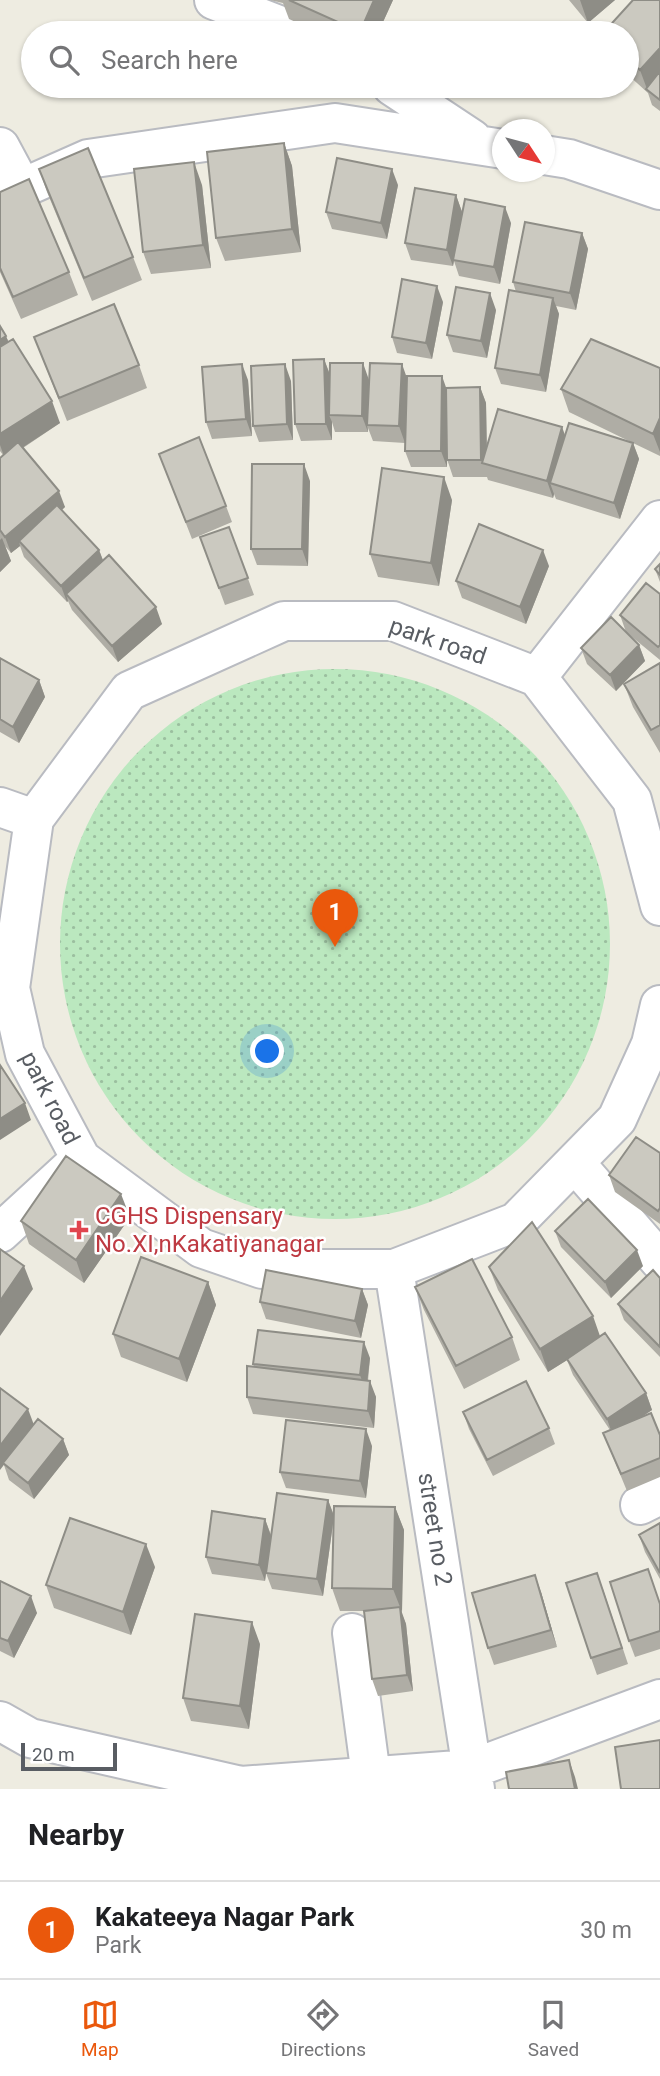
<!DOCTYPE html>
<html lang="en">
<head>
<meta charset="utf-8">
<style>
	:root { --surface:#fff; --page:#f6f6f6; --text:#202124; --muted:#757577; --line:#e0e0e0; --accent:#ea580c }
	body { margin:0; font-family:Roboto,sans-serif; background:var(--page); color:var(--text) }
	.compass { position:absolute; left:492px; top:119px; width:63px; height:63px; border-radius:50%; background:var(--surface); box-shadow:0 2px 5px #0004; rotate:126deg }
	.scale { position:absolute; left:21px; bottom:18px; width:96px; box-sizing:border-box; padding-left:7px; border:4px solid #595d63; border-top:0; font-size:19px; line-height:24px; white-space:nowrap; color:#595d63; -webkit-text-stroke:5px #fff; paint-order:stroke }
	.you { position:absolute; left:268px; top:1052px; width:24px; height:24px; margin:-18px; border:5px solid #fff; border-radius:50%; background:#1a73e8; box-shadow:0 0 0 10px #1a73e833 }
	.badge { display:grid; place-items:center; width:46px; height:46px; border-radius:50%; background:var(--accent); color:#fff; font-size:23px; font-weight:700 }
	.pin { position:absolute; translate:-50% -58px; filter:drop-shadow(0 2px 4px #0008) }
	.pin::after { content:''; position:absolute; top:37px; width:24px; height:21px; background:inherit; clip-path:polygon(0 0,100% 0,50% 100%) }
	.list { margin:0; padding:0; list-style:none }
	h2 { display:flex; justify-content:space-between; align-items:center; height:91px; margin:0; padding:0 28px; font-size:30px }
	h2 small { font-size:23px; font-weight:400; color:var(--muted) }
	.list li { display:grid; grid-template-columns:46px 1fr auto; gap:21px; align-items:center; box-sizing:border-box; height:98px; padding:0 28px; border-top:2px solid var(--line) }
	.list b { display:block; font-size:26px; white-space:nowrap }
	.list p { margin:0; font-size:23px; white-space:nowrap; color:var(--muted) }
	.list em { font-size:23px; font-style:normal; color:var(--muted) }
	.icon { flex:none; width:38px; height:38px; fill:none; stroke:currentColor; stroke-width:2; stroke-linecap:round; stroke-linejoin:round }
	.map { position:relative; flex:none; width:660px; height:1789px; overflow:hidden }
	.search { position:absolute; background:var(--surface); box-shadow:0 2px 5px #0004; left:21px; right:21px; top:21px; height:77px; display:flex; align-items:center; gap:18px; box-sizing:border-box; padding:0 24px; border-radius:38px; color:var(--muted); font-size:26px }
	.sheet { height:189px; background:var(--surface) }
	nav { display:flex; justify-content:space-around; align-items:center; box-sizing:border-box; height:98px; border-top:2px solid var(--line); background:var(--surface); font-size:19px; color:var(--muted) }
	nav a { display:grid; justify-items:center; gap:4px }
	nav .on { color:var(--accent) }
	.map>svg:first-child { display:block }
	.park { fill:url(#park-dots) }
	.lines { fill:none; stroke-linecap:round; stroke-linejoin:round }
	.minor-casing { stroke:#b9bbc1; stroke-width:42 }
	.minor { stroke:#fff; stroke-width:38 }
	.wall { fill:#afada5 }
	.shaded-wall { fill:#8e8d86 }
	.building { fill:#cbc9c0; stroke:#8e8d86; stroke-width:2 }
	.health-dot { fill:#e0444e; stroke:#fff; stroke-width:2.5 }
	.labels { text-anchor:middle; stroke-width:5; stroke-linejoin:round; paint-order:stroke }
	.street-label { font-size:24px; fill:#595d63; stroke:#fff }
	.health-label { font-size:24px; fill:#be3a42; stroke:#fff; text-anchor:start }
</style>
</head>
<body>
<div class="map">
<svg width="660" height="1789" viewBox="0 0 660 1789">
	<defs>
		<pattern id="park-dots" width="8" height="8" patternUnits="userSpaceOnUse" patternTransform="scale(1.75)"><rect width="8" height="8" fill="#bbe8bf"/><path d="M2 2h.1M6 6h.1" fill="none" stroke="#9bbf9f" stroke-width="1.8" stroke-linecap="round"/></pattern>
	</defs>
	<rect width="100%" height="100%" fill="#eeece1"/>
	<!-- park -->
	<path class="park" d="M60 944a275 275 0 1 1 550 0a275 275 0 1 1-550 0Z"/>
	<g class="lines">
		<defs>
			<path id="minor" d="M214,0L299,33
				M392,86L472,139
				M0,147L22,188
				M544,155L569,159L660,190
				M0,198L88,159L335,123L503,149
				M537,677L660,520
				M0,807L34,819
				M660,906L632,800L537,677L393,621H284L129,691L34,819L10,988L25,1054L81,1159L201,1248L262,1269H394L516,1222L617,1119L651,1044L660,1005
				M575,1163L660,1261
				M0,1233L72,1167
				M394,1269L475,1789
				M640,1505L660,1495
				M352,1633L371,1776
				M0,1721L30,1738L241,1786L472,1769L660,1699"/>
		</defs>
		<!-- minor casing -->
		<use href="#minor" class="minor-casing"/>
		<!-- minor -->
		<use href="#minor" class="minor"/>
	</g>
	<!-- wall -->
	<path class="wall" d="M270,0H393L378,33H320L289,19L283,3Z
		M569,0H615L588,23Z
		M660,0V111L652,105L648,93L627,74V33Z
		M284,143L292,166L301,252L225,261L216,238Z
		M39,169L133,257L142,280L92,301L47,192Z
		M202,185L211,268L151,274L143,252Z
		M398,185L387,239L332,229L326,212Z
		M0,192L69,272L78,295L21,319L0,272Z
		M456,195L462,212L458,238L511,223L500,284L459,276L454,261L453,266L411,260L405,243Z
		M582,233L588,249L576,310L556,306L559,314L546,392L501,384L495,368L516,292L513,282Z
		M443,302L432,359L397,353L392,337Z
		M496,310L487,358L453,352L447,335Z
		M0,326L9,342L60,423L23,448L65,507L62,510L99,550L103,560L162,624L118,662L72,610L68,601L67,602L24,557L20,546L11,553L5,546L11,561L0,572V458L3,455L0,451Z
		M34,337L139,365L147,388L67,421Z
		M324,359L330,375L369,380V394L407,378L447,388L480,387L486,403L487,448L565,435L633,443L569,412L561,389L660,368V456L633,443L639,459L620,519L556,499L554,494L553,498L488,480L487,477H453L447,459V467H411L405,451V443L373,441L368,428V432H335L332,422V440L301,441L295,424Z
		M248,380L252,436L212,439L206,422Z
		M291,381L293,440L259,442L253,426Z
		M159,454L226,506L232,522L192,539Z
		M310,481L308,566L257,565L251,549Z
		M452,500L439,586L378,577L370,554Z
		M229,527L254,595L225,605L200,537Z
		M660,564V582L655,569Z
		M549,566L526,624L462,598L456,581Z
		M660,594V660L626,632L620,615Z
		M639,645L645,661L616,691L587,664L581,648Z
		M0,658L39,680L45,697L19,743L0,732Z
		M660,663V753L633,707L624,684Z
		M660,1153V1224L615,1192L609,1175Z
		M130,1217L84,1283L29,1244L21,1221Z
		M555,1231L643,1266L611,1298L561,1247Z
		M489,1267L600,1336L646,1393L652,1410L640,1418L660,1435V1477L627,1491L603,1433L610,1430L573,1375L567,1360L548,1372L498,1290Z
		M660,1278V1357L624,1320L618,1304Z
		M208,1282L216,1305L187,1382L121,1357L113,1334Z
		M415,1287L512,1337L520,1360L464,1389L424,1310Z
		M362,1289L368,1305L361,1338L266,1319L260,1302Z
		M370,1358L368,1381L376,1397L374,1428L253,1414L247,1397L254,1367L253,1364Z
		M463,1412L549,1428L555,1444L493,1476L469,1429Z
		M33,1425L63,1439L69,1455L34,1499L9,1480L4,1465Z
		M372,1446L366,1498L286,1488L280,1472Z
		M328,1500L334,1516L395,1507L404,1530L401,1612L406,1624L413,1691L378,1696L372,1679L365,1611H340L332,1588L334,1517L323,1596L272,1589L266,1573L265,1581L212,1574L206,1557L265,1519L271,1535Z
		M660,1523V1579L645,1552L639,1535Z
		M155,1567L131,1635L54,1608L46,1585Z
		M0,1581L37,1613L14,1658L0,1651Z
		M603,1589L628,1664L597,1675L591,1658Z
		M541,1592L557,1647L494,1665L488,1648Z
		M660,1603V1649L635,1657L629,1641Z
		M260,1644L249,1729L191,1721L183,1698Z"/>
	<!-- shaded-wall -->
	<path class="shaded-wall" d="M374,0H393L378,33H360V32Z
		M580,0H615L588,23Z
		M660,48V80L647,89L640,70Z
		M284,143L292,166L301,252L292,229Z
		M194,162L202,185L211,268L203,245Z
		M392,169L398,185L387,239L381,223Z
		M456,195L462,212L453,266L447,250Z
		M505,207L511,223L500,284L494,267Z
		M582,233L588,249L576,310L570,293Z
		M437,286L443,302L432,359L426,343Z
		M490,293L496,310L487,358L481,341Z
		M553,298L559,314L546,392L540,375Z
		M6,336L15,359L0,368V340Z
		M324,359L330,375L329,415L332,422V440L326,424Z
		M363,363L369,380L368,425H367L368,432L362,416Z
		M242,364L248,380L252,436L246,419Z
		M285,364L291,381L293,440L287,424Z
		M402,364L408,381L405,443L399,426Z
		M442,376L448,393L447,467L441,451Z
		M480,387L486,403L487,465L483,463L481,460Z
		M52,401L60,423L5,459L0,445V434Z
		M660,418V452L653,434Z
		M562,427L568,443L550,483L554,494L553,498L547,481Z
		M633,443L639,459L620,519L614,503Z
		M304,464L310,481L308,566L302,549Z
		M444,477L452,500L439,586L431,563Z
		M59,491L65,507L22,544L19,541L20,546L11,553L5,537Z
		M2,538L11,561L0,572V540Z
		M99,550L105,566L66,594L68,601L67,602L61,586Z
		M543,550L549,566L526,624L520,607Z
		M156,607L162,624L118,662L112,646Z
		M639,645L645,661L616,691L610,675Z
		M39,680L45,697L19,743L13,727Z
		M25,1103L31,1120L0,1140V1119Z
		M121,1194L130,1217L84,1283L76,1260Z
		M637,1250L643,1266L611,1298L605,1282Z
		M24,1266L33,1289L0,1336V1301Z
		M208,1282L216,1305L187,1382L179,1359Z
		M362,1289L368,1305L361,1338L355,1321Z
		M593,1316L601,1339L548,1372L540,1349Z
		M364,1342L370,1358L366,1392L360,1375Z
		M370,1381L376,1397L374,1428L368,1411Z
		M646,1393L652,1410L613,1436L607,1419Z
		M28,1409L34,1425L0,1470V1446Z
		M366,1429L372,1446L366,1498L360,1481Z
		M63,1439L69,1455L34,1499L28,1483Z
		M328,1500L334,1516L323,1596L317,1579Z
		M395,1507L404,1530L402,1612L393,1589Z
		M265,1519L271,1536L265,1581L259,1565Z
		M146,1544L155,1567L131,1635L123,1612Z
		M535,1575L541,1592L557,1647L551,1630Z
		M31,1596L37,1613L14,1658L8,1641Z
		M400,1607L406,1624L413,1691L407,1675Z
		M252,1622L260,1644L249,1729L240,1706Z
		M569,1760L575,1777L578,1789H575Z"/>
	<!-- building -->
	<path class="building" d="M289,0H374L360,32Z
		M633,0H660V48L640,70L627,59V33H603Z
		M660,71V100L646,89Z
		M284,143L292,229L216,238L207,152Z
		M88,148L133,257L84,278L39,169Z
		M337,158L392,169L381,223L326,212Z
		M194,162L203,245L143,252L134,169Z
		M29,179L69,272L13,297L0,268V192Z
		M415,188L456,195L447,250L405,243Z
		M465,199L505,207L494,267L453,260Z
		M525,222L582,233L570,293L513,282Z
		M402,279L437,286L426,343L392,337Z
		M456,287L490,293L481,341L447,335Z
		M509,290L553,298L540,375L495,368Z
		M114,304L139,365L59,398L34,337Z
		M0,326L6,336L0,340Z
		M13,339L52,401L0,434V347Z
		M591,339L660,368V418L653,434L561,389Z
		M324,359L326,424H295L293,360Z
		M330,363H363L362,416L329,415Z
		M370,363L402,364L399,426L367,425Z
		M242,364L246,419L206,422L202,367Z
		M285,364L287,424L253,426L251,366Z
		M407,376H442L441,451H405Z
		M480,387L481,460H447L446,388Z
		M498,409L562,427L547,481L482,463Z
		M569,423L633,443L614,503L550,483Z
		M199,437L226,506L186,522L159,454Z
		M18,442L59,491L5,537L0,530V458Z
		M252,464H304L302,549H251Z
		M382,468L444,477L431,563L370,554Z
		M57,505L99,550L61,586L19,541Z
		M479,524L543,550L520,607L456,581Z
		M229,527L248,578L219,588L200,537Z
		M109,555L156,607L112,646L66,594Z
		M660,564V575L655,569Z
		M646,583L660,594V645L658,647L620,615Z
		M611,617L639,645L610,675L581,648Z
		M0,658L39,680L13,727L0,719Z
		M660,663V725L651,730L624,684Z
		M0,1065L25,1103L0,1119Z
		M636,1137L660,1153V1208L658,1211L609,1175Z
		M66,1156L121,1194L76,1260L21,1221Z
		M588,1199L637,1250L605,1282L555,1231Z
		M532,1222L593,1316L540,1349L489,1267Z
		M0,1249L24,1266L0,1301Z
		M141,1257L208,1282L179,1359L113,1334Z
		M472,1259L512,1337L456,1366L415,1287Z
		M266,1270L362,1289L355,1321L260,1302Z
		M653,1270L660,1278V1347L618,1304Z
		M258,1330L364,1342L360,1375L253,1364Z
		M605,1333L646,1393L607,1419L567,1359Z
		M247,1366L370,1381L368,1411L247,1397Z
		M526,1381L549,1428L487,1460L463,1412Z
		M0,1388L28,1409L0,1446Z
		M651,1413L660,1435V1458L621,1474L603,1433Z
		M38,1419L63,1439L28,1483L3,1463Z
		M286,1420L366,1429L360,1481L280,1472Z
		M277,1493L328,1500L317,1579L266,1573Z
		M334,1506L395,1507L393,1589L332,1588Z
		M212,1511L265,1519L259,1565L206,1557Z
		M70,1518L146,1544L123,1612L46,1585Z
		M660,1523V1573L639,1535Z
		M648,1569L660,1604V1631L629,1641L610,1582Z
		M597,1573L622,1648L591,1658L566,1583Z
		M535,1575L551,1630L488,1648L472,1593Z
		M0,1581L31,1596L8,1641L0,1638Z
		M400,1607L407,1675L372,1679L364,1611Z
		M195,1614L252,1622L240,1706L183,1698Z
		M660,1740V1789H621L615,1747Z
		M569,1760L575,1789H509L506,1772Z"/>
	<!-- markers -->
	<path class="health-dot" d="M75.5 1219.5h7v7h7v7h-7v7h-7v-7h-7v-7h7z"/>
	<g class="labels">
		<!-- street labels -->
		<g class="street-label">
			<text transform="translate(438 641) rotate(19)" y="8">park road</text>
			<text transform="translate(50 1098) rotate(63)" y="8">park road</text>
			<text transform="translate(435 1529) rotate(81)" y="8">street no 2</text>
		</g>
		<!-- health labels -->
		<g class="health-label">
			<text x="95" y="1224">CGHS Dispensary<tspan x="95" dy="28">No.XI,nKakatiyanagar</tspan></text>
		</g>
	</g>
</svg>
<svg class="compass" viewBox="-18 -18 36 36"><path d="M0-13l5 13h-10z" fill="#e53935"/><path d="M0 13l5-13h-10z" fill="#757577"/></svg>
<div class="scale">20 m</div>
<div class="you"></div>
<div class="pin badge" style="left:335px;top:947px">1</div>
<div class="search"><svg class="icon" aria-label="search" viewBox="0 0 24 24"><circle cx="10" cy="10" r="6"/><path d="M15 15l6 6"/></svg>Search here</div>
</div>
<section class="sheet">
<h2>Nearby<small></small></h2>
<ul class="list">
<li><span class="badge">1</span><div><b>Kakateeya Nagar Park</b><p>Park</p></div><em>30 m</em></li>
</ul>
</section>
<nav>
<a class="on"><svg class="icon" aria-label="map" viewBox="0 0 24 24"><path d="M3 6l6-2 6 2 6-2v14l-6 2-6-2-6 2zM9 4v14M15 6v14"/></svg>Map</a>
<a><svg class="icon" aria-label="directions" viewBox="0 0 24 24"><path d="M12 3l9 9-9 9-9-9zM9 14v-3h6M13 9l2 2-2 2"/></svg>Directions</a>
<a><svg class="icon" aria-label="saved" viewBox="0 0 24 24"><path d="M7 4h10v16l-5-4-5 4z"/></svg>Saved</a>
</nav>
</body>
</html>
